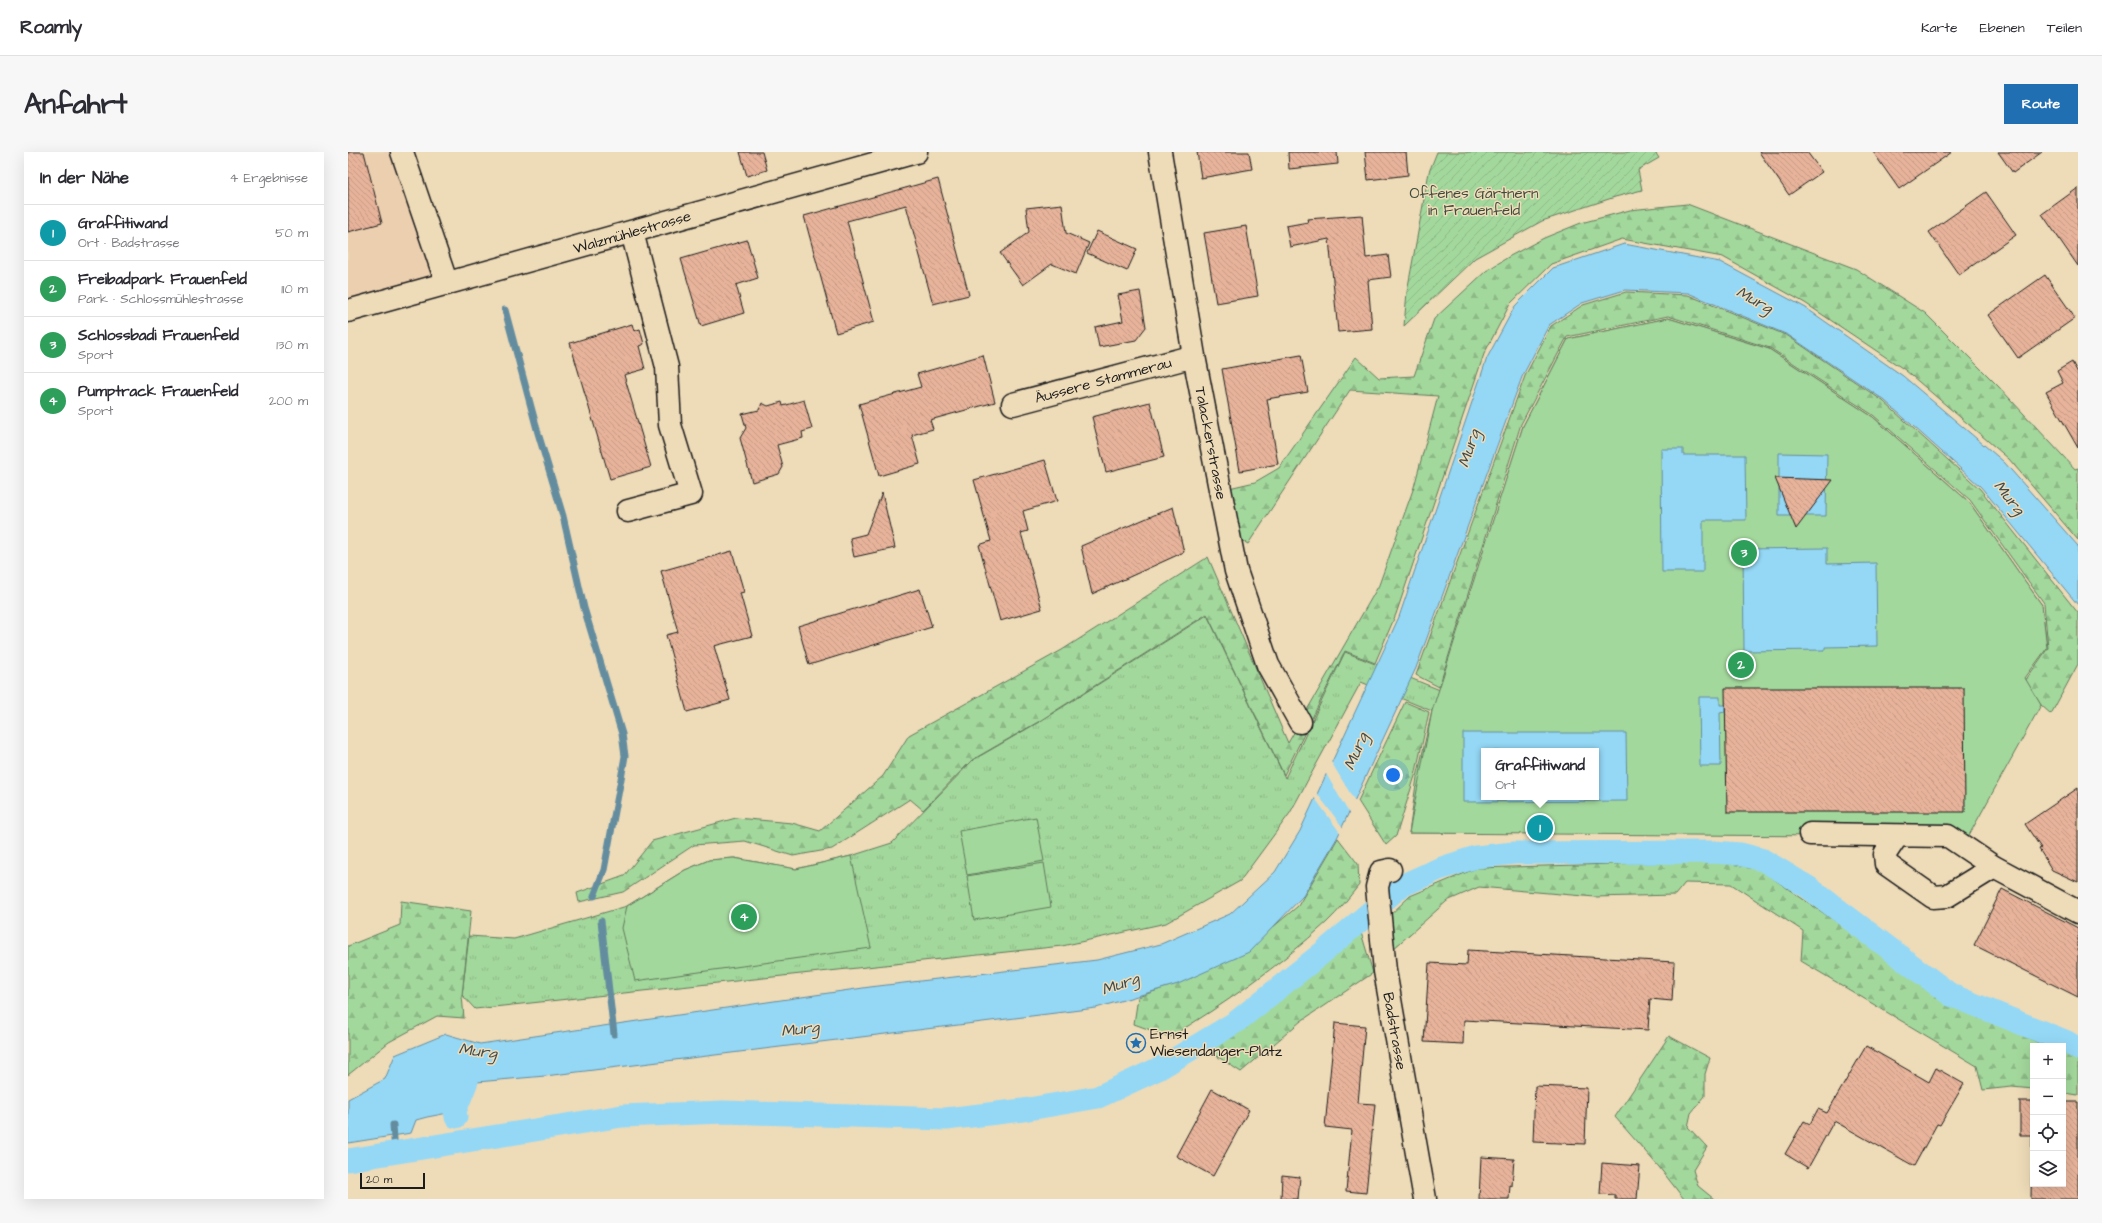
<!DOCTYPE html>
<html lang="de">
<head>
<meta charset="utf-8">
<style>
	:root { --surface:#fff; --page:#f7f7f7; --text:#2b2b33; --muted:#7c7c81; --line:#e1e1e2; --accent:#1f6fb2 }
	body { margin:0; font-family:"Architects Daughter",sans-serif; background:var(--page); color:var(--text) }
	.controls { position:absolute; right:12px; bottom:12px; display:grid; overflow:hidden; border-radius:0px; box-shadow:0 4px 16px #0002 }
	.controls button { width:36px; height:36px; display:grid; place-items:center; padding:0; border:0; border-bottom:1px solid var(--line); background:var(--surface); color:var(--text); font:20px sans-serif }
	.scale { position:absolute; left:12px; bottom:10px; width:65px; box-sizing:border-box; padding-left:4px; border:2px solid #1c1c1c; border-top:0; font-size:11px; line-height:14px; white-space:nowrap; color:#1c1c1c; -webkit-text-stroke:3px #eedbb8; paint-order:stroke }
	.you { position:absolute; left:1045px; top:623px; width:14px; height:14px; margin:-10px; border:3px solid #fff; border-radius:50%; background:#1a73e8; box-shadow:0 0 0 6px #1a73e833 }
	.badge { display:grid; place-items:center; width:26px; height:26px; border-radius:50%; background:var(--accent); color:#fff; font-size:13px; font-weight:700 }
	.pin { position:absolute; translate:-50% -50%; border:2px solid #fff; box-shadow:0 1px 4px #0006 }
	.popup { position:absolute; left:1133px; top:596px; width:118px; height:52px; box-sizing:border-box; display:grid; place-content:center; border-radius:0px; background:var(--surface); filter:drop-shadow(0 1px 3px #0005); font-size:13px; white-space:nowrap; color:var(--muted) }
	.popup b { font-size:15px; color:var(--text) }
	.popup::after { content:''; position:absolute; left:50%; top:100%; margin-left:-8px; border:8px solid transparent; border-top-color:var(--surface) }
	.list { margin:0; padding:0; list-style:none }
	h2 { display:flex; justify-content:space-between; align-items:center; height:52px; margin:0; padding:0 16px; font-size:17px }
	h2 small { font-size:13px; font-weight:400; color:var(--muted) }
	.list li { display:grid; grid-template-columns:26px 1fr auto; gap:12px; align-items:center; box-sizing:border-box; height:56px; padding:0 16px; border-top:1px solid var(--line) }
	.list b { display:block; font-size:15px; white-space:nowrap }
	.list p { margin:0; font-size:13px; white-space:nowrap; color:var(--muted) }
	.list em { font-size:13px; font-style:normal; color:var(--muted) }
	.icon { flex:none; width:22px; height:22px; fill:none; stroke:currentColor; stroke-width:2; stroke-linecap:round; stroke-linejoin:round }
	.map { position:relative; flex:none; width:1730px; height:1047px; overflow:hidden; border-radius:0px }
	header { display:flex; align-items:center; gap:24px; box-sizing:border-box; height:56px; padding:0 20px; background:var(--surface); border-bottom:1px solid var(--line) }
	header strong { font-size:19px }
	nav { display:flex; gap:22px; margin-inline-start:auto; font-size:14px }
	.intro { display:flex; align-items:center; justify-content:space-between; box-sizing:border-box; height:96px; padding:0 24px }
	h1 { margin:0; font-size:28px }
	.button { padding:10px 18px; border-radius:0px; background:var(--accent); color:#fff; font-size:14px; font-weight:700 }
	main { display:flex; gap:24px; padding:0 24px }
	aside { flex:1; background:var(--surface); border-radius:0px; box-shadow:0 4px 16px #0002 }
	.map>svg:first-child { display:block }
	.built { fill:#eccfaf }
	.grass { fill:url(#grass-tufts); stroke:#607a5c; fill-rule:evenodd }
	.forest { fill:url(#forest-firs); stroke:#607a5c }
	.garden { fill:url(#garden-furrows); stroke:#607a5c }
	.pitch { fill:#a3d89c; stroke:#607a5c; fill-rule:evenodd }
	.water { fill:#94d8f6; stroke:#648d9f; fill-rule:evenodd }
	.pier { fill:#eedbb8 }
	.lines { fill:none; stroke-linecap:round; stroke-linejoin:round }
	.stream { stroke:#648d9f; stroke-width:7 }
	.canal { stroke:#94d8f6; stroke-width:23 }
	.building { fill:url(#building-back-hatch); stroke:#1c1c1c }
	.street-casing { stroke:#1c1c1c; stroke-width:25 }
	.street { stroke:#eedbb8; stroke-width:22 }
	.labels { text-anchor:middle; stroke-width:3; stroke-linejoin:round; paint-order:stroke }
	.park-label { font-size:15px; fill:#3e4b3c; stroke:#eedbb8 }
	.street-label { font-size:15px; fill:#1c1c1c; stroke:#eedbb8 }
	.poi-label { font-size:15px; fill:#1c1c1c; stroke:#eedbb8; text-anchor:start }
	.water-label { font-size:16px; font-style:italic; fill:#3a4b52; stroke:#eedbb8 }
</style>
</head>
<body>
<header>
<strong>Roamly</strong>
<nav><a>Karte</a><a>Ebenen</a><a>Teilen</a></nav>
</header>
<div class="intro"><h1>Anfahrt</h1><a class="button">Route</a></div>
<main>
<aside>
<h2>In der Nähe<small>4 Ergebnisse</small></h2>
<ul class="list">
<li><span class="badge" style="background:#0f9aa8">1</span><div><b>Graffitiwand</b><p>Ort · Badstrasse</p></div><em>50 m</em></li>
<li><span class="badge" style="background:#2e9e5b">2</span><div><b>Freibadpark Frauenfeld</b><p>Park · Schlossmühlestrasse</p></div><em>110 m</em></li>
<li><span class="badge" style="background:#2e9e5b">3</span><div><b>Schlossbadi Frauenfeld</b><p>Sport</p></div><em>130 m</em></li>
<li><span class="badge" style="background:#2e9e5b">4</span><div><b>Pumptrack Frauenfeld</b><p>Sport</p></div><em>200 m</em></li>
</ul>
</aside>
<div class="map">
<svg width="1730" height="1047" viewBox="0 0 1730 1047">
	<defs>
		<pattern id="grass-tufts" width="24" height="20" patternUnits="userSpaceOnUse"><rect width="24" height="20" fill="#a3d89c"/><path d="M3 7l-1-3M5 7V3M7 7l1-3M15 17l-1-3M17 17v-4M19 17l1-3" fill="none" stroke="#8cb986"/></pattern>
		<pattern id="forest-firs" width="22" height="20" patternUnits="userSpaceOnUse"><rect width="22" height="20" fill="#a3d89c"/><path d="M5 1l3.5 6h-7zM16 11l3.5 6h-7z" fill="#8cb986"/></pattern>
		<pattern id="garden-furrows" width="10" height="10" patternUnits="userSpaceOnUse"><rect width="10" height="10" fill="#a3d89c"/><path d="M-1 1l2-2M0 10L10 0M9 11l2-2" fill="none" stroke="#8cb986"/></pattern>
		<pattern id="building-back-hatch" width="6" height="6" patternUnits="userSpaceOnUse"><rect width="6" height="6" fill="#e7b39a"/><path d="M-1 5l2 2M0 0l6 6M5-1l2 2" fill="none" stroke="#c69984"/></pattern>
	</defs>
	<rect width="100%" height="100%" fill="#eedbb8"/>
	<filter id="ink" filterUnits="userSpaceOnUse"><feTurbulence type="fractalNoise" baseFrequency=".025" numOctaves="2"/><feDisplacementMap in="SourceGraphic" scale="8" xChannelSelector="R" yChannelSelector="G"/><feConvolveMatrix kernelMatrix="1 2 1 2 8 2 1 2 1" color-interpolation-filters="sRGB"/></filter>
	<g filter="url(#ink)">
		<!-- built -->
		<path class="built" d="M0,0H42L84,118L99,132L0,159Z"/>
		<!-- grass -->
		<path class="grass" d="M1320,166L1421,197L1525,265L1621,350L1694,453L1699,496L1345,660L1116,681H1061L1069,625L1084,559L1013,530L942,661L892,729L818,771L714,794L127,857L114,843L121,784L166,787L279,754L337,718L361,708L386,706L448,717L503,704L544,691L625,608L691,570L859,463L937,626L997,500L1092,538L1175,274L1220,187ZM1136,599H1248V645H1136Z"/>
		<!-- forest -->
		<path class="forest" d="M1339,52L1508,117L1577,161L1650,234L1727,317L1730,316V388L1661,307L1557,218L1457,151L1375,105L1274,87L1203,112L1162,152L1136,202L1048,462L1027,511L997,499L936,623L859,462L690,570L624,608L575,658L562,647L484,697L445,704L397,689L346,693L275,740L231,750L229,741L276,724L304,689L388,666L444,671L472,679L535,624L561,583L714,498L860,405L940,591L1031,433L1066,335L1090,244L1002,238L900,392L891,387L881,336L907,330L931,316L1008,205L1031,226L1066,224L1086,167L1138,119L1162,104L1196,86L1233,71L1282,58Z
			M1278,140L1340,143L1440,184L1535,249L1632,337L1730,461V512L1703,562L1693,553L1677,529L1700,496L1696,451L1622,348L1525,263L1422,196L1320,164L1219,185L1173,272L1091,535L1068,523L1177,224L1203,174L1235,153Z
			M1057,550L1081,560L1067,624L1048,684L1038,693L1010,649Z
			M990,686L1010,712L1011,733C1001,745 991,759 979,770C931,814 877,852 822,885L786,872L790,845L830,831L899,797L950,754Z
			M1366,709L1411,717L1604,849L1697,894H1685V937L1664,935L1635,938L1629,914L1453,809L1455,779L1383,732L1337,731L1327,743L1247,745L1131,735L1099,749L1044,798L1039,766L1062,744L1129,716Z
			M53,749L123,759L114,843L116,866L89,864L41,890L0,923V794L52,773Z
			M1012,777L1025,821L953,869L893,920L861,899Z
			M1321,884L1362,906L1357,922V944L1343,961L1340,975L1359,995L1345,1018L1350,1034L1366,1047H1336L1311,1015L1267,965Z
			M1715,900L1730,904V943L1715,941Z"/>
		<!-- garden -->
		<path class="garden" d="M1089,0H1307L1311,6L1290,18L1294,38L1267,45L1194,69L1127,106L1056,174L1059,140L1081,20Z"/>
		<!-- pitch -->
		<path class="pitch" d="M1320,166L1421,197L1525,265L1621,350L1694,453L1699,496L1677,526L1693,553L1620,685L1061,681L1084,559L1175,274L1220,187ZM1136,599H1248V645H1136Z
			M688,665L696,709L619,723L611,679Z
			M503,704L523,796L287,829L274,776L279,754L337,718L361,708L386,706L448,717Z
			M696,711L703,755L626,768L619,724Z"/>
		<!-- water -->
		<path class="water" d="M1276,92L1372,110L1458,156L1555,224L1656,310L1730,394V453L1633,335L1536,248L1440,183L1340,141L1277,138L1234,151L1201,173L1174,225L1068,516L989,686L955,744L901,800L830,832L748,856L197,924L129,930L114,948L111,958C96,963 83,963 68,968L63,981L0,991V947L37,927L47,903L98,882L132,892L522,835L749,808L813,792L882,762L927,720L952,679L1051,465L1139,206L1167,154L1205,116Z
			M1313,297H1335V303H1397L1398,368H1355V420H1314Z
			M1431,301L1479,302L1478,364H1431Z
			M1479,396V412L1528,411L1529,494L1477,495V498L1396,499L1395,397Z
			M1351,545H1372V553H1377V560L1372,561L1373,614H1352Z
			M1115,581H1278L1279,649L1115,650ZM1136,599H1248V645H1136Z"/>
		<!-- pier -->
		<path class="pier" d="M982,608L1008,651L1002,663L977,620Z
			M968,640L996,677L993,682L966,645Z"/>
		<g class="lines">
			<!-- stream -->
			<path class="stream" d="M157,158L190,281L215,364L236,456L274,582L277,604L273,627L256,718L246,744
				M253,769L266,882
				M45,973L47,1001"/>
			<!-- canal -->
			<path class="canal" d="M108,965L107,959L119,929
				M0,1008L274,964L376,960L598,967L675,958L750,945L812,916L888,870L973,802L1053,734L1091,717L1128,705L1166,701L1366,700L1392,702L1415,708L1460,735L1603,843L1719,890L1730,897"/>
		</g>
		<!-- building -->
		<path class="building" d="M0,0H16L34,71L0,80Z
			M392,0H414L419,18L399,24Z
			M849,0H901L904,17L853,26Z
			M940,0H989L990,12L941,17Z
			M1017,0H1058L1060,23L1020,28Z
			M1411,0H1459L1474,20L1441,43Z
			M1525,0H1604L1551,37Z
			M1650,0H1694L1665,21Z
			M590,27L621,143L585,152L558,53L499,69L526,170L488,181L456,64Z
			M1730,36V114L1694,62Z
			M1638,40L1668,83L1611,123L1581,80Z
			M714,52L718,81L741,91L728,122L704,112L675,133L652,101L681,80L678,56Z
			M1014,63L1018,106L1040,103L1043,125L1020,128L1024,177L990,180L981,87L942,95L938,74L960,70L959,67Z
			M898,74L910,144L868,151L856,81Z
			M749,79L789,97L779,119L739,101Z
			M399,88L410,126L388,133L396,161L353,174L333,107Z
			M1697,123L1727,166L1670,206L1640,163Z
			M792,139L798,175L788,188L751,195L747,175L775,169L770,143Z
			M284,172L286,179L292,177L296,192L291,194L297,217L276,223L303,315L262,327L222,191Z
			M635,203L647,250L582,268L585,277L564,283L572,312L531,324L511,252L573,235L569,222Z
			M953,203L960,240L919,247L930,312L892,319L874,217Z
			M1724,210L1730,221V296L1698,240L1715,231L1709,219Z
			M456,248L464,277L454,280L455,286L429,293L435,315L431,322L404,330L392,286L398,276L394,262L411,258L414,251L420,254L434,250L435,254Z
			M802,250L816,305L758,320L744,265Z
			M697,308L709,349L675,359L680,379L673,381L694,457L652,469L631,393L643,389L626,328Z
			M1427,326L1485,328L1448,377Z
			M534,341L547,396L506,405L502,386L518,382Z
			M825,355L836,400L744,442L733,394Z
			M384,399L396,440L392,441L404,484L366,494L382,548L339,560L318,483L330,480L313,419Z
			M572,437L584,475L461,513L450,474Z
			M1377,536H1616L1617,660H1379Z
			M1730,636V730L1704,718L1691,697L1693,696L1677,672Z
			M1654,737L1730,776V845L1626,793Z
			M1120,798L1326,810L1324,849L1302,847L1300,878L1116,868L1115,892L1076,890L1081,811L1119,813Z
			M987,871L1017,874L1010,951L1027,952L1018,1041L998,1039L1004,978L977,975Z
			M1518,894L1581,930L1588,916L1616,932L1592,973L1589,972L1566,1014L1486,969L1460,1016L1437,1002L1456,969L1462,972L1470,957L1479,961Z
			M1187,934L1239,936L1237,992L1185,990Z
			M864,937L901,958L865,1024L828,1004Z
			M1672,949H1685V1032H1715V950H1730V1047H1683L1684,983H1672Z
			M1133,1005L1166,1007L1164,1034L1162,1033L1161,1047H1131Z
			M1254,1011L1292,1014L1289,1047H1267V1043L1252,1042Z
			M934,1023L952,1025L950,1047H933Z"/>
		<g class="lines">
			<defs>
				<path id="street" d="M54,0L99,132
					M812,0L846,204L888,419L920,513L952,570
					M0,159L568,0
					M665,252L846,204
					M280,359L343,342L322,273L319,215L284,80
					M1462,682L1600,684L1646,715L1730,760
					M1549,684L1537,702L1538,712L1585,745L1599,744L1646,715
					M1042,718L1033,720L1029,735L1037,819L1077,1047"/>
			</defs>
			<!-- street casing -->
			<use href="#street" class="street-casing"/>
			<!-- street -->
			<use href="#street" class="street"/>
		</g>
	</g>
	<!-- icons -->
	<defs>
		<symbol id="sight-ring" viewBox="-11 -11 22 22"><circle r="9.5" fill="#eedbb8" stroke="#1f6fb2" stroke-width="1.5"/><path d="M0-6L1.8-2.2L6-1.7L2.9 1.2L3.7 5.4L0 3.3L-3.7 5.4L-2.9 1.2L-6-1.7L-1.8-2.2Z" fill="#1f6fb2"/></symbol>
	</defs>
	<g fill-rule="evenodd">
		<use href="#sight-ring" x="777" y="880" width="22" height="22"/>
	</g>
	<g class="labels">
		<!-- park labels -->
		<g class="park-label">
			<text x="1126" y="46">Offenes Gärtnern<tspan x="1126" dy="17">in Frauenfeld</tspan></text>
		</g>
		<!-- street labels -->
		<g class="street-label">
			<text transform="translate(284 80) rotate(-16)" y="5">Walzmühlestrasse</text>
			<text transform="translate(755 228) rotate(-15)" y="5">Äussere Stammerau</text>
			<text transform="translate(863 291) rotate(79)" y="5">Talackerstrasse</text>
			<text transform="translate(1047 879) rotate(80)" y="5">Badstrasse</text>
		</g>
		<!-- poi labels -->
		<g class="poi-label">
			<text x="802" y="887">Ernst<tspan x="802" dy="17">Wiesendanger-Platz</tspan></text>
		</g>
		<!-- water labels -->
		<g class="water-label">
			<text transform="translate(1407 147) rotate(29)" y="6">Murg</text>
			<text transform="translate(1120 296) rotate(-72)" y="6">Murg</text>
			<text transform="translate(1662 345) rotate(51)" y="6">Murg</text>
			<text transform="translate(1007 599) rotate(-67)" y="6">Murg</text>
			<text transform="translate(772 831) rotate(-19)" y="6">Murg</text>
			<text transform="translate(452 876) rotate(-7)" y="6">Murg</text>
			<text transform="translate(130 898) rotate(7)" y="6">Murg</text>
		</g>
	</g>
</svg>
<div class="controls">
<button>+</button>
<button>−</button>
<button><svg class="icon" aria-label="locate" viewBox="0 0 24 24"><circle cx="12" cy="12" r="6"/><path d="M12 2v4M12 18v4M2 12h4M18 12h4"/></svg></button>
<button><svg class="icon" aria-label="layers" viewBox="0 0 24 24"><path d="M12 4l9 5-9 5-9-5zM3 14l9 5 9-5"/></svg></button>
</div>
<div class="scale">20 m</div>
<div class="you"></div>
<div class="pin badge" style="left:1192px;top:676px;background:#0f9aa8">1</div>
<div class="popup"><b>Graffitiwand</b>Ort</div>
<div class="pin badge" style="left:1393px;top:513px;background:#2e9e5b">2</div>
<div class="pin badge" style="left:1396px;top:401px;background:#2e9e5b">3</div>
<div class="pin badge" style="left:396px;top:765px;background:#2e9e5b">4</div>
</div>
</main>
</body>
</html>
